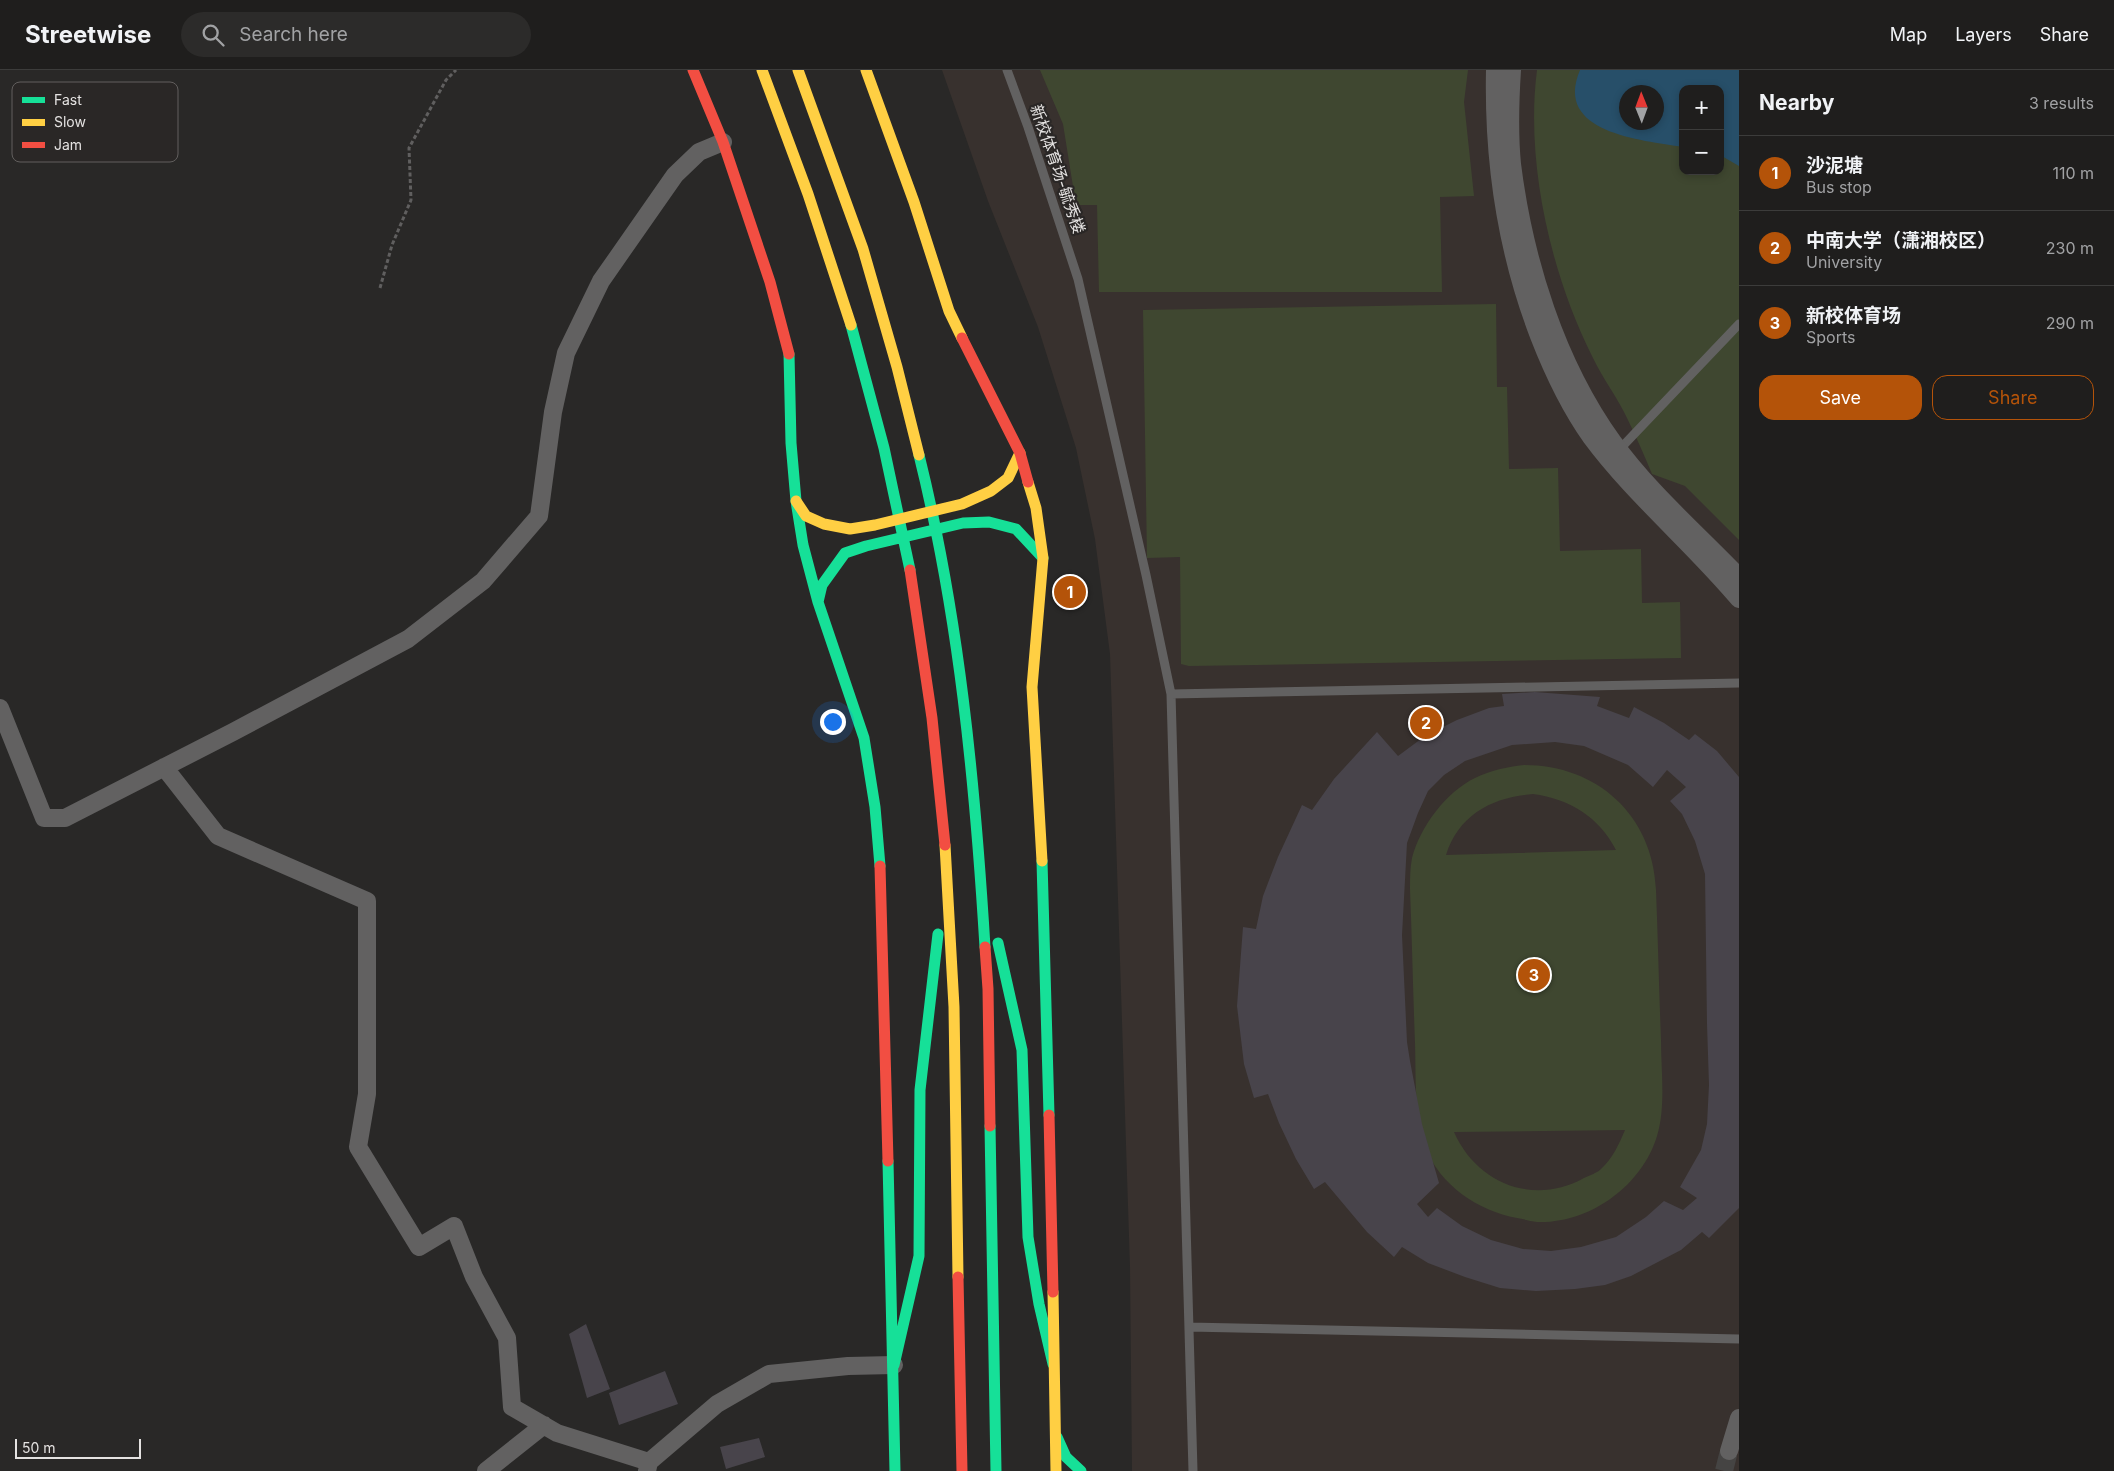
<!DOCTYPE html>
<html lang="en">
<head>
<meta charset="utf-8">
<style>
	:root { --surface:#1f1e1d; --page:#2c2b2a; --text:#f1f3f6; --muted:#a1a2a4; --line:#3c3c3b; --accent:#b45309 }
	body { margin:0; font-family:Inter,"Noto Sans SC",sans-serif; background:var(--page); color:var(--text) }
	.controls { position:absolute; right:15px; top:15px; display:grid; overflow:hidden; border-radius:10px; box-shadow:0 2px 8px #0003 }
	.controls button { width:45px; height:45px; display:grid; place-items:center; padding:0; border:0; border-bottom:1px solid var(--line); background:var(--surface); color:var(--text); font:25px sans-serif }
	.compass { position:absolute; left:1619px; top:15px; width:45px; height:45px; border-radius:50%; background:var(--surface); box-shadow:0 2px 8px #0003; rotate:359deg }
	.scale { position:absolute; left:15px; bottom:12px; width:126px; box-sizing:border-box; padding-left:5px; border:2px solid #e4e2e1; border-top:0; font-size:14px; line-height:18px; white-space:nowrap; color:#e4e2e1; -webkit-text-stroke:4px #2a2726; paint-order:stroke }
	.you { position:absolute; left:832px; top:651px; width:18px; height:18px; margin:-12px; border:4px solid #fff; border-radius:50%; background:#1a73e8; box-shadow:0 0 0 8px #1a73e833 }
	.badge { display:grid; place-items:center; width:32px; height:32px; border-radius:50%; background:var(--accent); color:#fff; font-size:16px; font-weight:700 }
	.pin { position:absolute; translate:-50% -50%; border:2px solid #fff; box-shadow:0 1px 5px #0006 }
	.list { margin:0; padding:0; list-style:none }
	h2 { display:flex; justify-content:space-between; align-items:center; height:65px; margin:0; padding:0 20px; font-size:21px }
	h2 small { font-size:16px; font-weight:400; color:var(--muted) }
	.list li { display:grid; grid-template-columns:32px 1fr auto; gap:15px; align-items:center; box-sizing:border-box; height:75px; padding:0 20px; border-top:1px solid var(--line) }
	.list b { display:block; font-size:19px; white-space:nowrap }
	.list p { margin:0; font-size:16px; white-space:nowrap; color:var(--muted) }
	.list em { font-size:16px; font-style:normal; color:var(--muted) }
	.actions { display:flex; gap:10px; padding:15px 20px }
	.actions a { flex:1; padding:11px 0; border:1px solid var(--accent); border-radius:15px; text-align:center; font-size:18px; color:var(--accent) }
	.actions .main { background:var(--accent); color:#fff }
	.icon { flex:none; width:28px; height:28px; fill:none; stroke:currentColor; stroke-width:2; stroke-linecap:round; stroke-linejoin:round }
	.map { position:relative; flex:none; width:1739px; height:1401px; overflow:hidden }
	header { display:flex; align-items:center; gap:30px; box-sizing:border-box; height:70px; padding:0 25px; background:var(--surface); border-bottom:1px solid var(--line) }
	header strong { font-size:24px }
	nav { display:flex; gap:28px; margin-inline-start:auto; font-size:18px }
	.search { width:350px; height:45px; background:var(--page); display:flex; align-items:center; gap:12px; box-sizing:border-box; padding:0 18px; border-radius:28px; color:var(--muted); font-size:19px }
	main { display:flex }
	aside { flex:1; background:var(--surface) }
	.map>svg:first-child { display:block }
	.built { fill:#38312e; fill-rule:evenodd }
	.green { fill:#3f4730; fill-rule:evenodd }
	.water { fill:#274f69; fill-rule:evenodd }
	.building { fill:#48444b; fill-rule:evenodd }
	.lines { fill:none; stroke-linecap:round; stroke-linejoin:round }
	.street-tunnel { stroke:#454443; stroke-width:18; stroke-dasharray:18 9; stroke-linecap:butt }
	.path { stroke:#605f5f; stroke-width:3; stroke-dasharray:4 2.5; stroke-linecap:butt }
	.lane { stroke:#626161; stroke-width:9 }
	.street { stroke:#626161; stroke-width:18 }
	.fast { stroke:#16e098; stroke-width:11 }
	.slow { stroke:#ffcf43; stroke-width:11 }
	.jam { stroke:#f24e42; stroke-width:11 }
	.labels { text-anchor:middle; stroke-width:4.5; stroke-linejoin:round; paint-order:stroke }
	.street-label { font-size:16px; fill:#e4e2e1; stroke:#2a2726 }
	.key { fill:#2a2726; stroke:#625f5e; stroke-width:1 }
	.key-label { font-size:14px; fill:#e4e2e1 }
</style>
</head>
<body>
<header>
<strong>Streetwise</strong>
<div class="search"><svg class="icon" aria-label="search" viewBox="0 0 24 24"><circle cx="10" cy="10" r="6"/><path d="M15 15l6 6"/></svg>Search here</div>
<nav><a>Map</a><a>Layers</a><a>Share</a></nav>
</header>
<main>
<div class="map">
<svg width="1739" height="1401" viewBox="0 0 1739 1401">
	<rect width="100%" height="100%" fill="#292827"/>
	<!-- built -->
	<path class="built" d="M942,0H1739V1401H1132L1130,1197L1110,584L1095,469L1076,378L1038,257L988,131ZM1683,19H1720V101H1683ZM1626,22H1656V52H1626Z"/>
	<!-- green -->
	<path class="green" d="M1040,0H1468L1464,32L1474,126L1440,127L1442,222H1099L1097,135H1076L1063,54Z
		M1537,0H1739V470L1685,416L1652,404C1644,385 1636,366 1627,348C1617,327 1603,309 1593,288C1551,205 1525,93 1537,0ZM1683,19H1720V101H1683ZM1626,22H1656V52H1626Z
		M1496,234L1497,317H1507L1509,399L1558,398L1560,481L1641,479L1642,533L1680,532L1681,588L1189,596L1181,594L1180,487L1147,488L1143,240Z
		M1524,695C1597,695 1653,745 1656,820C1658,870 1659,920 1661,970C1661,1001 1666,1036 1657,1066C1642,1116 1589,1154 1537,1152C1530,1151 1523,1149 1517,1148C1478,1141 1440,1115 1425,1077C1414,1048 1416,1004 1415,973C1413,921 1412,870 1410,819C1410,809 1410,798 1412,788C1420,757 1446,722 1475,708C1491,700 1507,697 1524,695ZM1533,724C1570,729 1599,747 1616,780L1446,785C1459,744 1493,727 1533,724ZM1625,1060C1619,1074 1613,1088 1601,1099C1597,1103 1590,1105 1584,1108C1534,1136 1477,1114 1454,1062Z"/>
	<!-- water -->
	<path class="water" d="M1580,0H1739V96L1720,85V19H1683V77C1641,70 1553,63 1580,0ZM1626,22H1656V52H1626Z"/>
	<!-- building -->
	<path class="building" d="M1535,622L1600,627L1597,636L1629,648L1634,637L1664,653L1689,670L1695,664L1717,681L1739,707V1138L1709,1168L1702,1162L1681,1180L1631,1206L1605,1215L1575,1219L1536,1221L1500,1218L1465,1207L1428,1193L1402,1177L1394,1187L1367,1162L1325,1112L1314,1119L1296,1089L1279,1053L1268,1024L1254,1028L1244,994L1237,936L1243,857L1256,859L1263,826L1278,787L1302,735L1312,740L1334,709L1377,662L1398,686L1425,666L1457,650L1489,638L1504,636L1502,624ZM1555,672L1584,676L1628,695L1653,717L1667,700L1686,717L1670,731L1682,744L1695,771L1705,804L1707,954L1709,1015L1707,1054L1701,1080L1680,1117L1697,1128L1683,1140L1664,1131L1646,1147L1616,1167L1581,1177L1551,1181L1523,1179L1491,1170L1462,1156L1437,1138L1428,1147L1417,1134L1439,1113L1422,1054L1410,991L1407,972L1402,865L1407,773L1418,743L1428,721L1444,705L1465,691L1512,675Z
		M586,1254L610,1319L587,1328L569,1264Z
		M665,1301L678,1334L619,1355L609,1323Z
		M759,1368L765,1387L726,1399L720,1377Z"/>
	<g class="lines">
		<!-- street-tunnel -->
		<path class="street-tunnel" d="M1724,1401L1729,1381"/>
		<!-- path -->
		<path class="path" d="M380,218L392,175L411,130L409,78L446,10L456,0"/>
		<!-- lane -->
		<path class="lane" d="M1007,0L1028,57L1078,209L1146,505L1171,624L1193,1401
			M1618,381L1739,254
			M1171,624L1739,613
			M1189,1257L1739,1269"/>
		<!-- street -->
		<path class="street" d="M1495,0C1493,93 1506,180 1539,266C1553,302 1569,336 1591,367C1633,424 1693,474 1739,529
			M1512,0C1510,31 1509,63 1512,94C1524,190 1556,293 1613,372C1649,422 1697,463 1739,507
			M0,638L44,748H65L233,662L408,569L483,511L539,446L553,342L566,283L601,211L675,105L699,82L723,72
			M164,697L218,766L367,831V1024L358,1077L419,1177L454,1156L474,1207L507,1268L512,1337L557,1363L649,1392
			M1729,1381L1739,1348
			M486,1401L544,1355
			M647,1401L649,1392L717,1334L769,1304L848,1296L894,1295"/>
		<!-- fast -->
		<path class="fast" d="M851,255L884,378L910,500
			M789,284L791,373L796,431L803,475L818,532L864,668L875,737L880,796
			M919,385C959,546 975,712 985,877
			M818,532L822,515L845,483L866,476L963,453L989,452L1016,459L1043,488
			M1042,791L1049,1045
			M998,873L1022,980L1028,1167L1039,1234L1053,1294
			M990,1056L996,1401
			M888,1091L895,1401
			M894,1295L919,1186L920,1020L938,864
			M1057,1367L1066,1387L1081,1401"/>
		<!-- slow -->
		<path class="slow" d="M762,0L808,124L851,255
			M798,0L863,179L897,297L919,385
			M866,0L914,132L949,241L962,268
			M1028,412L1036,438L1043,488L1032,617L1042,791
			M796,431L806,446L824,454L850,459L875,455L962,434L991,421L1008,408L1020,383
			M945,775L954,937L958,1207
			M1053,1222L1056,1401"/>
		<!-- jam -->
		<path class="jam" d="M693,0L723,72L770,212L789,284
			M962,268L1020,383L1028,412
			M910,500L932,648L945,775
			M880,796L888,1091
			M985,877L988,919L990,1056
			M1049,1045L1053,1222
			M958,1207L962,1401"/>
	</g>
	<g class="labels">
		<!-- street labels -->
		<g class="street-label">
			<text transform="translate(1058 99) rotate(71)" y="6">新校体育场-毓秀楼</text>
		</g>
	</g>
	<!-- legend -->
	<rect x="12" y="12" width="166" height="80" rx="8" class="key"/>
	<rect x="22" y="27" width="23" height="6" fill="#16e098"/>
	<rect x="22" y="49" width="23" height="7" fill="#ffcf43"/>
	<rect x="22" y="72" width="23" height="6" fill="#f24e42"/>
	<g class="key-label">
		<text x="54" y="35">Fast</text>
		<text x="54" y="57">Slow</text>
		<text x="54" y="80">Jam</text>
	</g>
</svg>
<div class="controls">
<button>+</button>
<button>−</button>
</div>
<svg class="compass" viewBox="-18 -18 36 36"><path d="M0-13l5 13h-10z" fill="#e53935"/><path d="M0 13l5-13h-10z" fill="#a1a2a4"/></svg>
<div class="scale">50 m</div>
<div class="you"></div>
<div class="pin badge" style="left:1070px;top:522px">1</div>
<div class="pin badge" style="left:1426px;top:653px">2</div>
<div class="pin badge" style="left:1534px;top:905px">3</div>
</div>
<aside>
<h2>Nearby<small>3 results</small></h2>
<ul class="list">
<li><span class="badge">1</span><div><b>沙泥塘</b><p>Bus stop</p></div><em>110 m</em></li>
<li><span class="badge">2</span><div><b>中南大学（潇湘校区）</b><p>University</p></div><em>230 m</em></li>
<li><span class="badge">3</span><div><b>新校体育场</b><p>Sports</p></div><em>290 m</em></li>
</ul>
<div class="actions"><a class="main">Save</a><a>Share</a></div>
</aside>
</main>
</body>
</html>
